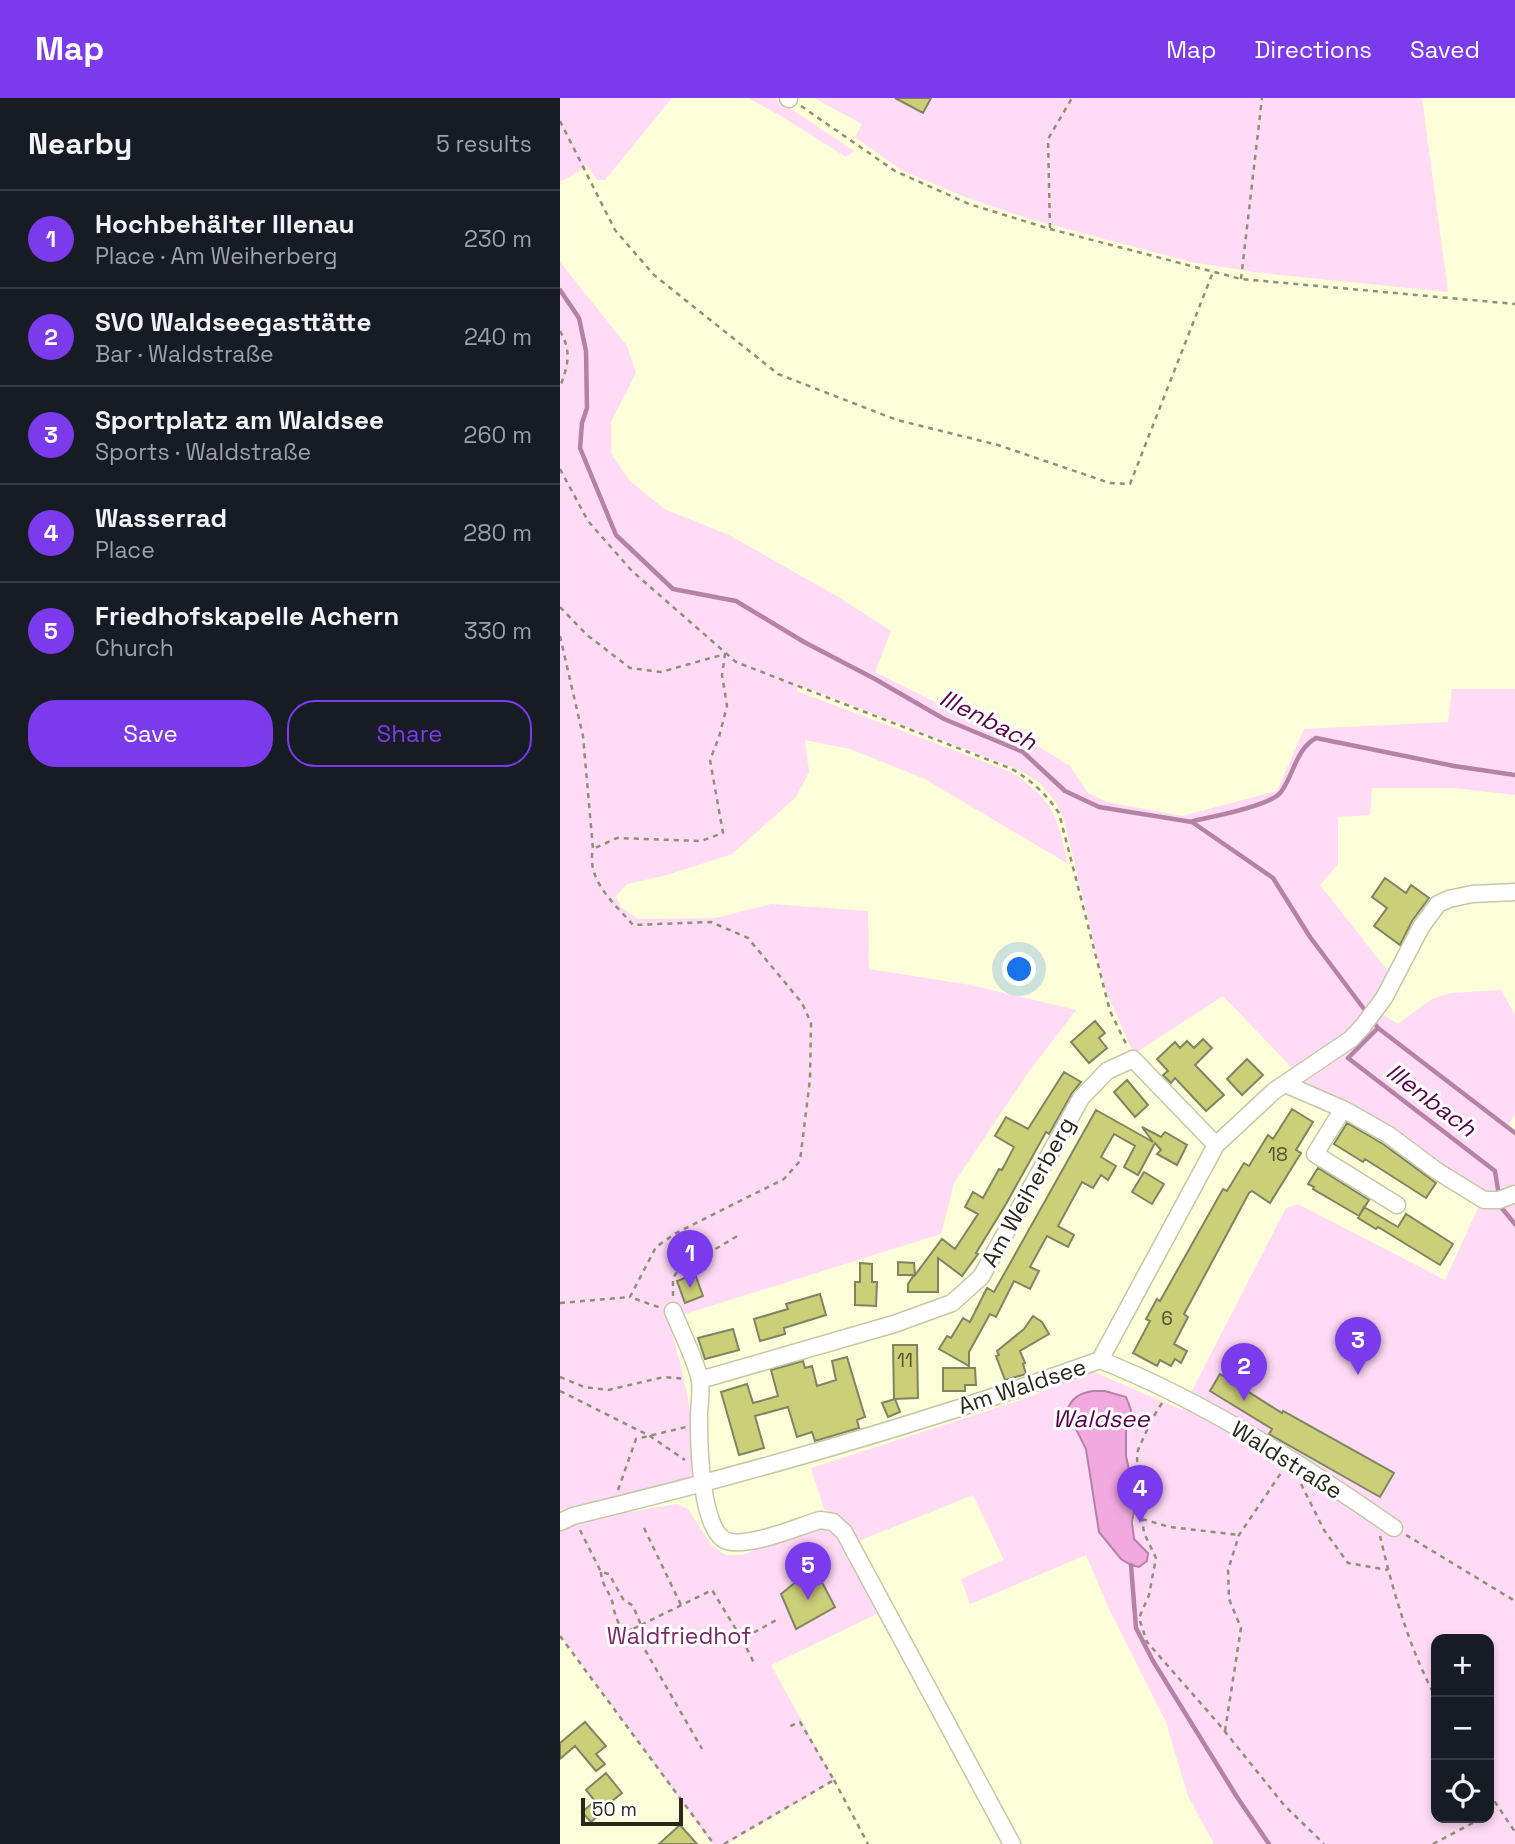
<!DOCTYPE html>
<html lang="en">
<head>
<meta charset="utf-8">
<style>
	:root { --surface:#171b24; --page:#242831; --text:#f1f3f6; --muted:#9ea1a6; --line:#363941; --accent:#7c3aed }
	body { margin:0; font-family:"Space Grotesk",sans-serif; background:var(--page); color:var(--text) }
	.controls { position:absolute; right:21px; bottom:21px; display:grid; overflow:hidden; border-radius:14px; box-shadow:0 4px 10px #0003 }
	.controls button { width:63px; height:63px; display:grid; place-items:center; padding:0; border:0; border-bottom:2px solid var(--line); background:var(--surface); color:var(--text); font:35px sans-serif }
	.scale { position:absolute; left:21px; bottom:18px; width:102px; box-sizing:border-box; padding-left:7px; border:4px solid #27281a; border-top:0; font-size:19px; line-height:24px; white-space:nowrap; color:#27281a; -webkit-text-stroke:5px #fff; paint-order:stroke }
	.you { position:absolute; left:460px; top:872px; width:24px; height:24px; margin:-18px; border:5px solid #fff; border-radius:50%; background:#1a73e8; box-shadow:0 0 0 10px #1a73e833 }
	.badge { display:grid; place-items:center; width:46px; height:46px; border-radius:50%; background:var(--accent); color:#fff; font-size:23px; font-weight:700 }
	.pin { position:absolute; translate:-50% -58px; filter:drop-shadow(0 2px 4px #0008) }
	.pin::after { content:''; position:absolute; top:37px; width:24px; height:21px; background:inherit; clip-path:polygon(0 0,100% 0,50% 100%) }
	.list { margin:0; padding:0; list-style:none }
	h2 { display:flex; justify-content:space-between; align-items:center; height:91px; margin:0; padding:0 28px; font-size:30px }
	h2 small { font-size:23px; font-weight:400; color:var(--muted) }
	.list li { display:grid; grid-template-columns:46px 1fr auto; gap:21px; align-items:center; box-sizing:border-box; height:98px; padding:0 28px; border-top:2px solid var(--line) }
	.list b { display:block; font-size:26px; white-space:nowrap }
	.list p { margin:0; font-size:23px; white-space:nowrap; color:var(--muted) }
	.list em { font-size:23px; font-style:normal; color:var(--muted) }
	.actions { display:flex; gap:14px; padding:21px 28px }
	.actions a { flex:1; padding:16px 0; border:2px solid var(--accent); border-radius:28px; text-align:center; font-size:24px; color:var(--accent) }
	.actions .main { background:var(--accent); color:#fff }
	.icon { flex:none; width:38px; height:38px; fill:none; stroke:currentColor; stroke-width:2; stroke-linecap:round; stroke-linejoin:round }
	.map { position:relative; flex:none; width:955px; height:1746px; overflow:hidden }
	header { display:flex; align-items:center; gap:42px; box-sizing:border-box; height:98px; padding:0 35px; background:var(--accent); color:#fff }
	header strong { font-size:33px }
	nav { display:flex; gap:38px; margin-inline-start:auto; font-size:24px }
	main { display:flex }
	aside { flex:1; background:var(--surface) }
	.map>svg:first-child { display:block }
	.green { fill:#ffdbf5; fill-rule:evenodd }
	.water { fill:#f2a9e0; stroke:#b582a5; stroke-width:2 }
	.lines { fill:none; stroke-linecap:round; stroke-linejoin:round }
	.stream { stroke:#b582a5; stroke-width:4.5 }
	.building { fill:#cacf78; stroke:#818462; stroke-width:2 }
	.minor-casing { stroke:#c5c8a5; stroke-width:19 }
	.path { stroke:#8e9077; stroke-width:2.5; stroke-dasharray:5 5; stroke-linecap:butt }
	.minor { stroke:#fff; stroke-width:16 }
	.labels { text-anchor:middle; stroke-width:6; stroke-linejoin:round; paint-order:stroke }
	.number-label { font-size:19px; fill:#505232 }
	.street-label { font-size:23px; fill:#27281a; stroke:#fff }
	.park-label { font-size:23px; fill:#782669; stroke:#fff }
	.water-label { font-size:24px; font-style:italic; fill:#59004c; stroke:#fff }
</style>
</head>
<body>
<header>
<strong>Map</strong>
<nav><a>Map</a><a>Directions</a><a>Saved</a></nav>
</header>
<main>
<aside>
<h2>Nearby<small>5 results</small></h2>
<ul class="list">
<li><span class="badge">1</span><div><b>Hochbehälter Illenau</b><p>Place · Am Weiherberg</p></div><em>230 m</em></li>
<li><span class="badge">2</span><div><b>SVO Waldseegasttätte</b><p>Bar · Waldstraße</p></div><em>240 m</em></li>
<li><span class="badge">3</span><div><b>Sportplatz am Waldsee</b><p>Sports · Waldstraße</p></div><em>260 m</em></li>
<li><span class="badge">4</span><div><b>Wasserrad</b><p>Place</p></div><em>280 m</em></li>
<li><span class="badge">5</span><div><b>Friedhofskapelle Achern</b><p>Church</p></div><em>330 m</em></li>
</ul>
<div class="actions"><a class="main">Save</a><a>Share</a></div>
</aside>
<div class="map">
<svg width="955" height="1746" viewBox="0 0 955 1746">
	<rect width="100%" height="100%" fill="#fbfed9"/>
	<!-- green -->
	<path class="green" d="M0,0H112L45,82H37L28,68L0,84Z
		M188,0H215L294,53L286,59L221,18Z
		M254,0H862L888,194L701,175L631,164L470,121L405,99L341,72L295,39L302,26Z
		M0,164L67,248L76,275L51,324V356L70,383L104,411L169,437L280,500L331,533L315,574L417,625L481,650L510,668L528,695L547,704L622,718L717,693L744,631L888,624L892,591H955V697L894,690H812L810,717L778,719V766L760,787L831,877L801,927L736,974L663,898L574,956L545,891L504,722L496,704L480,685L459,672L237,586V593L451,674C494,702 497,719 508,766L365,681L290,651L245,642L249,674L236,699L172,756L107,777L67,786L56,798L61,809L78,821L155,820L211,806L308,813L309,871L410,887L516,912L467,976L394,1085L381,1136L109,1221C121,1271 139,1325 132,1377L127,1381L0,1412Z
		M941,892L955,917V1016L946,1031L955,1038V1746H654L628,1698L606,1624L550,1513L526,1457L410,1506L401,1481L444,1462L413,1397L296,1444C288,1426 281,1420 264,1411L251,1370L467,1300L532,1273L622,1312L726,1110L738,1106L885,1182L925,1095L734,987L821,915L838,926L872,901L891,895ZM554,1295L565,1298C573,1316 565,1334 566,1353C566,1370 575,1386 576,1403C577,1416 572,1426 574,1441L585,1450L539,1434L526,1351L507,1313ZM876,1541H929V1720H876Z
		M117,1406L128,1411L152,1448L166,1457H182L261,1428L276,1433L323,1513L211,1567L275,1683L167,1746H152L0,1536V1430L68,1414Z"/>
	<!-- water -->
	<path class="water" d="M533,1293H545L566,1299L571,1312L566,1334V1358L576,1404L572,1424L574,1441L588,1455L587,1463L579,1469L571,1467L561,1461L539,1434L526,1351L507,1313C511,1300 520,1295 533,1293Z"/>
	<g class="lines">
		<!-- stream -->
		<path class="stream" d="M0,192L19,220L26,253L27,310L22,325L20,350L56,437L113,491L176,503L244,544L315,581L384,621L463,654L505,693L539,709L632,724L713,780L750,839L807,915
			M633,723C651,719 711,708 721,694C734,676 736,651 756,640L894,668L955,677
			M812,922L818,930L788,960L935,1073L938,1092
			M818,930L955,1035
			M940,1108L955,1126
			M571,1467L576,1530L593,1563L677,1699L709,1746"/>
	</g>
	<!-- building -->
	<path class="building" d="M335,0H371L363,15Z
		M825,780L846,795L851,787L869,800L852,823L840,847L814,828L827,810L812,799Z
		M535,923L545,935L539,940L547,950L529,965L511,944Z
		M643,941L652,950L635,967L664,997L646,1013L615,980L611,985L603,977L608,973L597,961L615,944L620,950L627,943L634,950Z
		M687,961L703,977L682,997L667,981Z
		M504,974L521,984L512,995L489,1036L486,1034L446,1106L416,1155L418,1156L402,1178L378,1160V1194H348V1186L354,1177H338V1164L354,1165L355,1177L382,1141L395,1151L418,1116L405,1109L413,1094L423,1100L439,1071L442,1072L454,1049L435,1038L446,1019L468,1031Z
		M567,982L588,1007L575,1019L554,994Z
		M732,1011L753,1024L736,1052L741,1055L710,1105L692,1093L689,1095L624,1216L628,1219L614,1246L627,1253L621,1265L615,1261L611,1268L600,1262L597,1268L573,1255L590,1223L586,1221L597,1201L600,1203L663,1091L667,1093L684,1065L689,1068L708,1037L713,1041Z
		M536,1012L593,1044L582,1029L601,1039L605,1034L627,1047L617,1067L597,1056L601,1052L595,1045L578,1077L564,1069L575,1048L554,1036L541,1059L556,1068L548,1082L541,1077L533,1090L522,1084L498,1128L514,1137L508,1149L487,1138L470,1169L479,1173L470,1191L454,1183L436,1219L430,1216L409,1254V1268L379,1251L387,1238L391,1240L403,1220L410,1224L427,1190L434,1194Z
		M787,1025L823,1046L876,1085L866,1100L805,1061L803,1064L774,1046Z
		M758,1070L809,1102L799,1118L753,1091L754,1089L748,1086Z
		M584,1074L604,1086L592,1106L572,1094Z
		M804,1109L838,1129L846,1116L893,1146L880,1167L818,1129L816,1131L798,1120Z
		M300,1165L312,1166V1184H317L316,1208L295,1207V1184H300Z
		M135,1176L143,1198L125,1205L117,1183Z
		M260,1196L266,1217L224,1230L225,1236L200,1243L194,1221L228,1211L226,1206Z
		M473,1218L482,1224L489,1236L460,1253L465,1265L463,1266L466,1276L445,1282L436,1258L439,1257L437,1253L464,1231Z
		M173,1231L179,1252L145,1261L138,1240Z
		M333,1247H357L358,1300L334,1301Z
		M287,1259L305,1319L297,1322L299,1330L255,1343L252,1334L237,1339L228,1309L195,1318L204,1350L179,1357L161,1294L187,1286L193,1305L218,1298L211,1272L243,1263L245,1270L252,1268L257,1288L276,1282L272,1263Z
		M383,1270H415L416,1287H405V1293H383Z
		M660,1276L722,1315L723,1313L834,1375L820,1399L709,1336L712,1331L650,1293Z
		M335,1301L340,1314L328,1319L322,1305Z
		M254,1469L275,1509L236,1531L221,1496Z
		M25,1624L46,1648L36,1656L45,1666L36,1673L15,1648L0,1661V1645Z
		M46,1675L62,1695L41,1712L42,1714L31,1724L22,1714L35,1703L26,1692Z
		M120,1727L137,1746H99Z"/>
	<g class="lines">
		<defs>
			<path id="minor" d="M228,0L229,1
				M725,986L783,1011L829,1037L877,1073L924,1102H939L955,1096
				M783,1011L755,1056L837,1107
				M113,1213C120,1231 138,1267 140,1283C142,1297 138,1312 139,1326C139,1349 141,1434 167,1443C188,1450 237,1429 260,1422L273,1424L284,1434L452,1746
				M540,1262C642,1302 745,1368 834,1430
				M140,1282L334,1226L392,1205L421,1179L521,1000L547,973L573,961L656,1047
				M0,1424L13,1418C191,1375 368,1324 540,1262L656,1047L714,993L791,941L803,928L824,900L861,829L878,806L889,801L912,796L955,794"/>
		</defs>
		<!-- minor casing -->
		<use href="#minor" class="minor-casing"/>
		<!-- path -->
		<path class="path" d="M241,8L335,73L409,106L490,131L681,181L955,206
			M0,23L55,132L94,177L218,276L337,322L438,347L550,385L570,386L653,174
			M490,130L488,41L512,0
			M681,181L702,0
			M0,233C12,254 8,267 0,289
			M0,371L28,423L72,473L176,564L452,671C472,683 486,696 499,715L550,913L567,948
			M0,509L27,537L70,570L101,574L165,556L162,577L167,608L159,639L150,662L163,735L141,743L57,740L33,751
			M0,538L23,638L33,751C26,782 54,805 73,827L151,824L188,840L242,905L251,925L250,981L240,1063L224,1081L116,1135L96,1149L70,1199L101,1210
			M113,1198V1180L117,1174L179,1137
			M0,1205L70,1199
			M0,1279L24,1289L48,1292L104,1279L126,1281
			M0,1293L90,1338L125,1362
			M602,1305L592,1321L578,1352L577,1362L582,1387V1420L584,1435L596,1460L589,1497L579,1520L587,1544L658,1625L724,1707L764,1746
			M741,1386L764,1432L788,1465L828,1472
			M58,1392L76,1341L126,1329
			M582,1421L610,1429L679,1437
			M84,1430L121,1507
			M20,1432L41,1474L49,1476L63,1501L73,1508L81,1527L73,1531L142,1651
			M846,1437L955,1503
			M820,1438C833,1493 849,1550 876,1600
			M41,1474C41,1487 51,1495 53,1507C55,1518 58,1525 64,1535L73,1531
			M81,1527L152,1492L182,1541L220,1520
			M0,1538L154,1746
			M182,1541L195,1567
			M665,1633L681,1530L669,1501L668,1472L679,1437L723,1372
			M274,1682L308,1746
			M929,1695L955,1734
			M929,1716L937,1711
			M164,1746L274,1682L240,1624L228,1629
			M873,1746L922,1720"/>
		<!-- minor -->
		<use href="#minor" class="minor"/>
	</g>
	<g class="labels">
		<!-- number labels -->
		<g class="number-label">
			<text x="718" y="1063">18</text>
			<text x="607" y="1227">6</text>
			<text x="345" y="1269">11</text>
		</g>
		<!-- street labels -->
		<g class="street-label">
			<text transform="translate(468 1094) rotate(-61)" y="8">Am Weiherberg</text>
			<text transform="translate(462 1288) rotate(-18)" y="8">Am Waldsee</text>
			<text transform="translate(727 1362) rotate(32)" y="8">Waldstraße</text>
		</g>
		<!-- park labels -->
		<g class="park-label">
			<text x="119" y="1546">Waldfriedhof</text>
		</g>
		<!-- water labels -->
		<g class="water-label">
			<text transform="translate(428 622) rotate(27)" y="8">Illenbach</text>
			<text transform="translate(871 1002) rotate(37)" y="8">Illenbach</text>
			<text x="541" y="1329">Waldsee</text>
		</g>
	</g>
</svg>
<div class="controls">
<button>+</button>
<button>−</button>
<button><svg class="icon" aria-label="locate" viewBox="0 0 24 24"><circle cx="12" cy="12" r="6"/><path d="M12 2v4M12 18v4M2 12h4M18 12h4"/></svg></button>
</div>
<div class="scale">50 m</div>
<div class="you"></div>
<div class="pin badge" style="left:130px;top:1190px">1</div>
<div class="pin badge" style="left:684px;top:1303px">2</div>
<div class="pin badge" style="left:798px;top:1277px">3</div>
<div class="pin badge" style="left:580px;top:1425px">4</div>
<div class="pin badge" style="left:248px;top:1502px">5</div>
</div>
</main>
</body>
</html>
